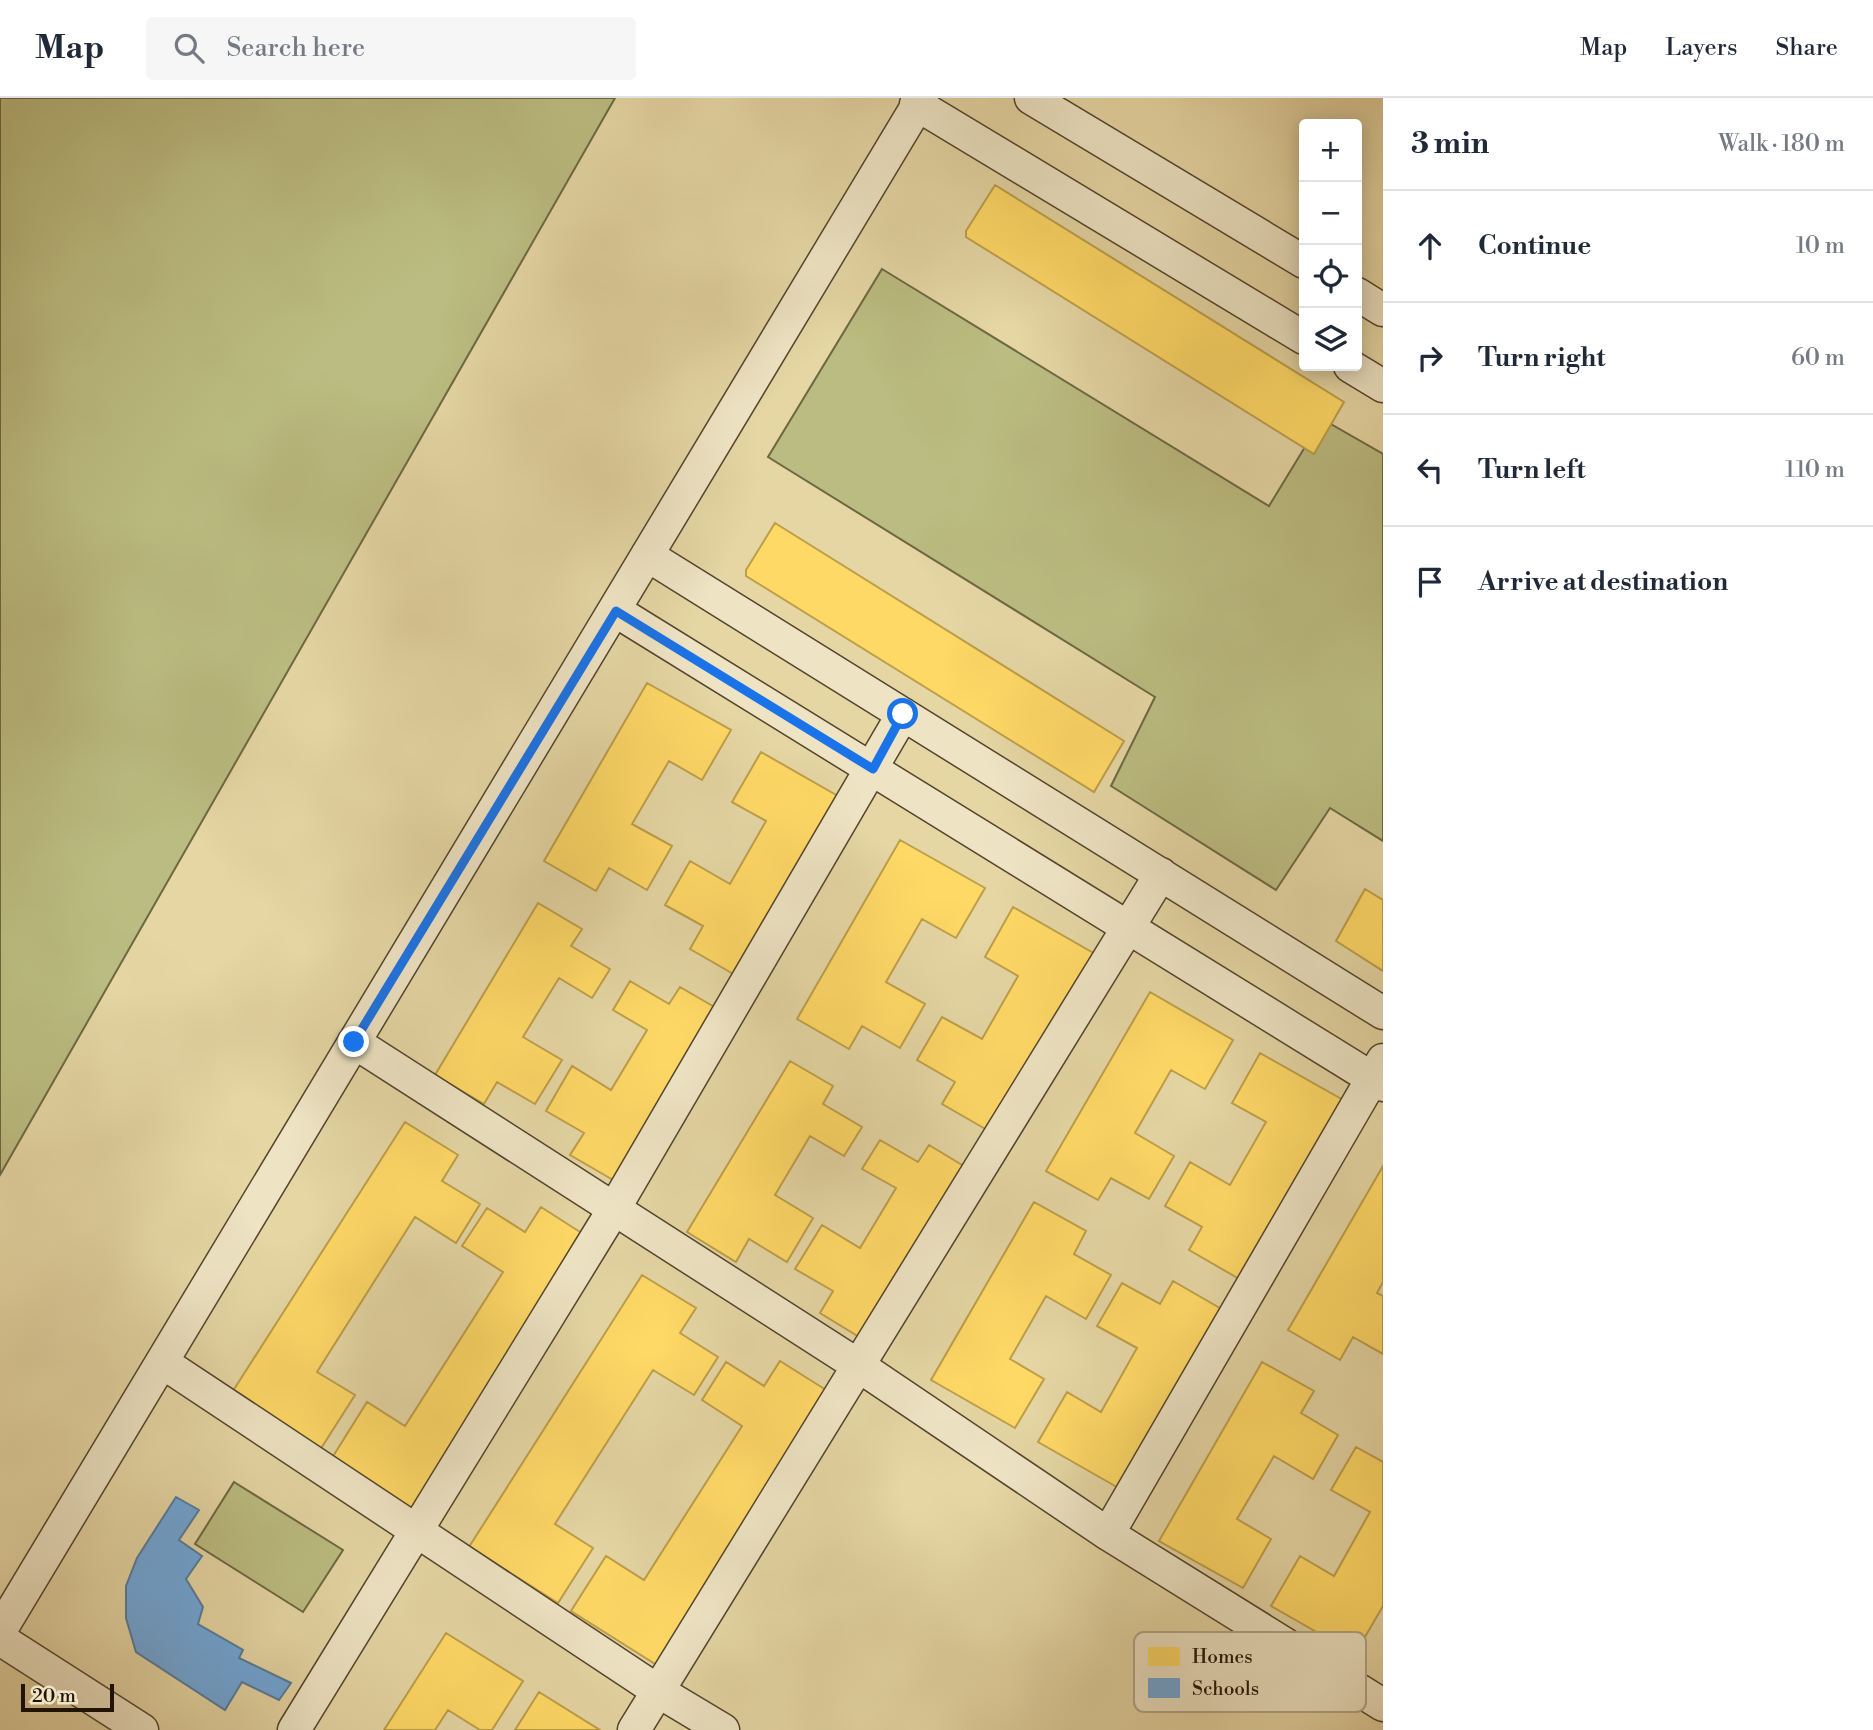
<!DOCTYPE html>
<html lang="en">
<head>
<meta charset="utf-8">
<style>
	:root { --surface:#fff; --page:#f6f6f7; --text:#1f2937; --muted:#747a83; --line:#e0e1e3 }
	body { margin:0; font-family:"Libre Bodoni",serif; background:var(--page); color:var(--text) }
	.controls { position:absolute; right:21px; top:21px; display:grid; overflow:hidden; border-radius:7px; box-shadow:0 4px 18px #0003 }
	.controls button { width:63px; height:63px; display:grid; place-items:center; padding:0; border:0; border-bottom:2px solid var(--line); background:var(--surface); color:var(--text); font:35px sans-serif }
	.scale { position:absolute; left:21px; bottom:18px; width:93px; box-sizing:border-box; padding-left:7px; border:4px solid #221404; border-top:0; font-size:19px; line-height:24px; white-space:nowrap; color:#221404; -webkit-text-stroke:5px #eee4c4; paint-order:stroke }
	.stop { position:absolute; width:21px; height:21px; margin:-16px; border:5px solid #1a73e8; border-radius:50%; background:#fff }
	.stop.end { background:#1a73e8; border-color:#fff; box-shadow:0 2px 7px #0008 }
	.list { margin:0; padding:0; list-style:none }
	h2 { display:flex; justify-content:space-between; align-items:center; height:91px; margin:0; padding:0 28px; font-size:30px }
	h2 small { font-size:23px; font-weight:400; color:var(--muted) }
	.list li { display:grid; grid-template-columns:46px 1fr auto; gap:21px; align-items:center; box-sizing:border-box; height:112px; padding:0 28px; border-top:2px solid var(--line) }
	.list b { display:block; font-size:26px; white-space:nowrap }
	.list em { font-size:23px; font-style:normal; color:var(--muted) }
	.icon { flex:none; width:38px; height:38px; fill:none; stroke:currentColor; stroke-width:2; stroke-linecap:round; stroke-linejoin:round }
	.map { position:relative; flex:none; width:1383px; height:1632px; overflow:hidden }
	header { display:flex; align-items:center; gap:42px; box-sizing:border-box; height:98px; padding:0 35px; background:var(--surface); border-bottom:2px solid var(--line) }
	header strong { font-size:33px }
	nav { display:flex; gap:38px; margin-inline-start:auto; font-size:24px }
	.search { width:490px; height:63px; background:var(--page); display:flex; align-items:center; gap:18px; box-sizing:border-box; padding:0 24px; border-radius:7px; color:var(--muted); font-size:26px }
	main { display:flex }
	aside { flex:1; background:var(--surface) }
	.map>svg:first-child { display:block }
	.green { fill:#bbbc81; stroke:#6e6842; stroke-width:2 }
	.homes { fill:#ffd966; stroke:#bd9e49; stroke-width:2 }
	.schools { fill:#6fa8dc; stroke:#587c9b; stroke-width:2 }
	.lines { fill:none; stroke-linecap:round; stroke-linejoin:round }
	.minor-casing { stroke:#53442c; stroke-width:35 }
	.minor { stroke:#eee4c4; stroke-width:32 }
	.route { stroke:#1a73e8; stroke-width:9 }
	.key { fill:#eee4c4; stroke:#b1a68a; stroke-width:2 }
	.key-label { font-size:19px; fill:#221404 }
</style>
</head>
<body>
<header>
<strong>Map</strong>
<div class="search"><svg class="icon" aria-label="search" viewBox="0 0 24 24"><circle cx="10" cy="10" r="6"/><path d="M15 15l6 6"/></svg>Search here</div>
<nav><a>Map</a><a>Layers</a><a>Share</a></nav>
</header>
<main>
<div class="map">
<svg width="1383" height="1632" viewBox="0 0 1383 1632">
	<rect width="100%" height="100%" fill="#e5d6a4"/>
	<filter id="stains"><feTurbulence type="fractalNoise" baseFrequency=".00286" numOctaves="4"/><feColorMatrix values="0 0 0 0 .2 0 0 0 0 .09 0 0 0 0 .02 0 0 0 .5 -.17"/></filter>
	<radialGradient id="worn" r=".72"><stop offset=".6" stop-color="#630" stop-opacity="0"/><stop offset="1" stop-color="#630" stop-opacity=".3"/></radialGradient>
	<!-- green -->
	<path class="green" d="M0,0H615L0,1077Z
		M882,171L1269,408L1322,321L1383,356V743L1330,710L1276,792L1111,688L1155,599L768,359Z
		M234,1384L343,1452L303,1514L195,1446Z"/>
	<!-- homes -->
	<path class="homes" d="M995,87L1344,304L1314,356L966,139V133Z
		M775,425L1124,643L1094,694L746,478V472Z
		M647,585L731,632L702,682L669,663L632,726L672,748L647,792L609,770L596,793L544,763Z
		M761,654L845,702L742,881L690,851L703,828L665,807L690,763L730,786L766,723L732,704Z
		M900,742L985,790L956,840L922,821L886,884L925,906L900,950L862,928L849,951L797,921Z
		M1365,791L1383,802V873L1336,843Z
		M538,805L582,831L571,848L610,871L592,900L559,880L523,939L562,962L535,1006L497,984L484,1006L435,977Z
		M1013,809L1097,857L994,1036L942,1006L955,984L917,962L942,919L982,941L1018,878L985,859Z
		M630,883L669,906L680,889L723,914L620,1086L570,1057L584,1035L546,1013L572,968L611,992L647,932L613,912Z
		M1150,894L1233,942L1205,991L1171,972L1135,1035L1174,1058L1149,1101L1111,1080L1098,1102L1046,1073Z
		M1260,955L1345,1003L1241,1182L1189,1152L1202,1129L1165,1108L1190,1064L1230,1087L1266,1024L1232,1005Z
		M790,963L833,988L823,1006L862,1029L844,1058L810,1038L775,1097L813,1120L787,1164L749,1141L736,1164L687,1134Z
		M405,1024L458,1057L442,1083L480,1106L456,1145L415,1119L317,1274L355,1297L320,1352L231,1296Z
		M880,1042L918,1064L929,1047L972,1073L869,1245L820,1215L833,1193L795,1171L822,1127L860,1150L896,1090L862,1071Z
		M1383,1068V1184L1377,1195L1383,1198V1256L1353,1239L1340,1262L1288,1232Z
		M1034,1104L1086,1133L1074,1156L1111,1177L1086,1221L1046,1198L1010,1261L1044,1281L1015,1330L931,1282Z
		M541,1109L594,1143L421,1416L332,1360L367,1304L405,1328L503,1174L462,1148L487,1110L525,1134Z
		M642,1177L696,1210L680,1235L718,1259L694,1297L653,1272L555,1426L593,1450L558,1505L469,1449Z
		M1173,1183L1225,1213L1122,1392L1038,1344L1067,1294L1101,1314L1137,1250L1097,1228L1122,1185L1160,1206Z
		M780,1263L834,1297L660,1569L571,1513L606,1458L644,1482L742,1328L702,1302L726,1264L764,1288Z
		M1262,1264L1314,1293L1301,1315L1338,1337L1313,1381L1274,1358L1237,1421L1271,1441L1243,1490L1159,1443Z
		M1356,1349L1383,1364V1508L1355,1556L1271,1508L1300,1458L1334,1478L1370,1414L1331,1392Z
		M446,1535L523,1583L492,1632H480L448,1612L435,1632H384Z
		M539,1594L600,1632H515Z"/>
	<!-- schools -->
	<path class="schools" d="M176,1399L199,1412L179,1442L202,1458L186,1481L203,1509L198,1526L243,1552L239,1560L291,1585L279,1602L242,1584L225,1612L136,1554L126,1520V1488L137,1460Z"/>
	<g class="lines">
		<defs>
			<path id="minor" d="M1031,0L1304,164
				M916,6L1304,240
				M1357,196L1383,212
				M1350,268L1383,288
				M647,457L1383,915
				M616,513L1383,987
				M354,944L859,1268L1108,1436L1383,1607
				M162,1264L658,1593L723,1632
				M1108,1436L1383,962
				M0,1533L922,0
				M0,1541L142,1632
				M294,1632L614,1111L903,616
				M634,1632L1161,776"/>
		</defs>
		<!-- minor casing -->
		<use href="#minor" class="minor-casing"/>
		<!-- minor -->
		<use href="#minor" class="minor"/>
	</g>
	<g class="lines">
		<!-- route -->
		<path class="route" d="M354,944L616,513L873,671L903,616"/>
	</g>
	<!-- legend -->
	<rect x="1134" y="1534" width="232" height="80" rx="10" class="key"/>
	<rect x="1148" y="1549" width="32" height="19" fill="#ffd966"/>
	<rect x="1148" y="1580" width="32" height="20" fill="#6fa8dc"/>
	<g class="key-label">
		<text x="1192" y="1565">Homes</text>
		<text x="1192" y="1597">Schools</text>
	</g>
	<rect width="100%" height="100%" filter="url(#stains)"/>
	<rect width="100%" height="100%" fill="url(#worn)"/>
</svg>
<div class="controls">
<button>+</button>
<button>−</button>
<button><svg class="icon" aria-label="locate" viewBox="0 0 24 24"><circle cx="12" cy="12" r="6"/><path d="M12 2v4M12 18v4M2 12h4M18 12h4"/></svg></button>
<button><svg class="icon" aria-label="layers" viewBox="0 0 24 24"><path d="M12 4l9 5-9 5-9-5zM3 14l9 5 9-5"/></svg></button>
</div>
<div class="scale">20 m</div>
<div class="stop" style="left:903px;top:616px"></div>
<div class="stop end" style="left:354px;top:944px"></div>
</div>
<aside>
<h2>3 min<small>Walk · 180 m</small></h2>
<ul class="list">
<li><svg class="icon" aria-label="ahead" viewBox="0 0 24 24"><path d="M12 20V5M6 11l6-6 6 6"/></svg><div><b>Continue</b></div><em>10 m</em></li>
<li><svg class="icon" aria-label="right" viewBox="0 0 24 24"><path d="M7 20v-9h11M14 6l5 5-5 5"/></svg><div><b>Turn right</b></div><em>60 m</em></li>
<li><svg class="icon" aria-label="left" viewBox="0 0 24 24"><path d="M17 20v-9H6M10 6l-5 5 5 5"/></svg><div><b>Turn left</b></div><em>110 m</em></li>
<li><svg class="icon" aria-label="arrive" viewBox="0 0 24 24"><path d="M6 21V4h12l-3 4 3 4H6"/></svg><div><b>Arrive at destination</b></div></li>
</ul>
</aside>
</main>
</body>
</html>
